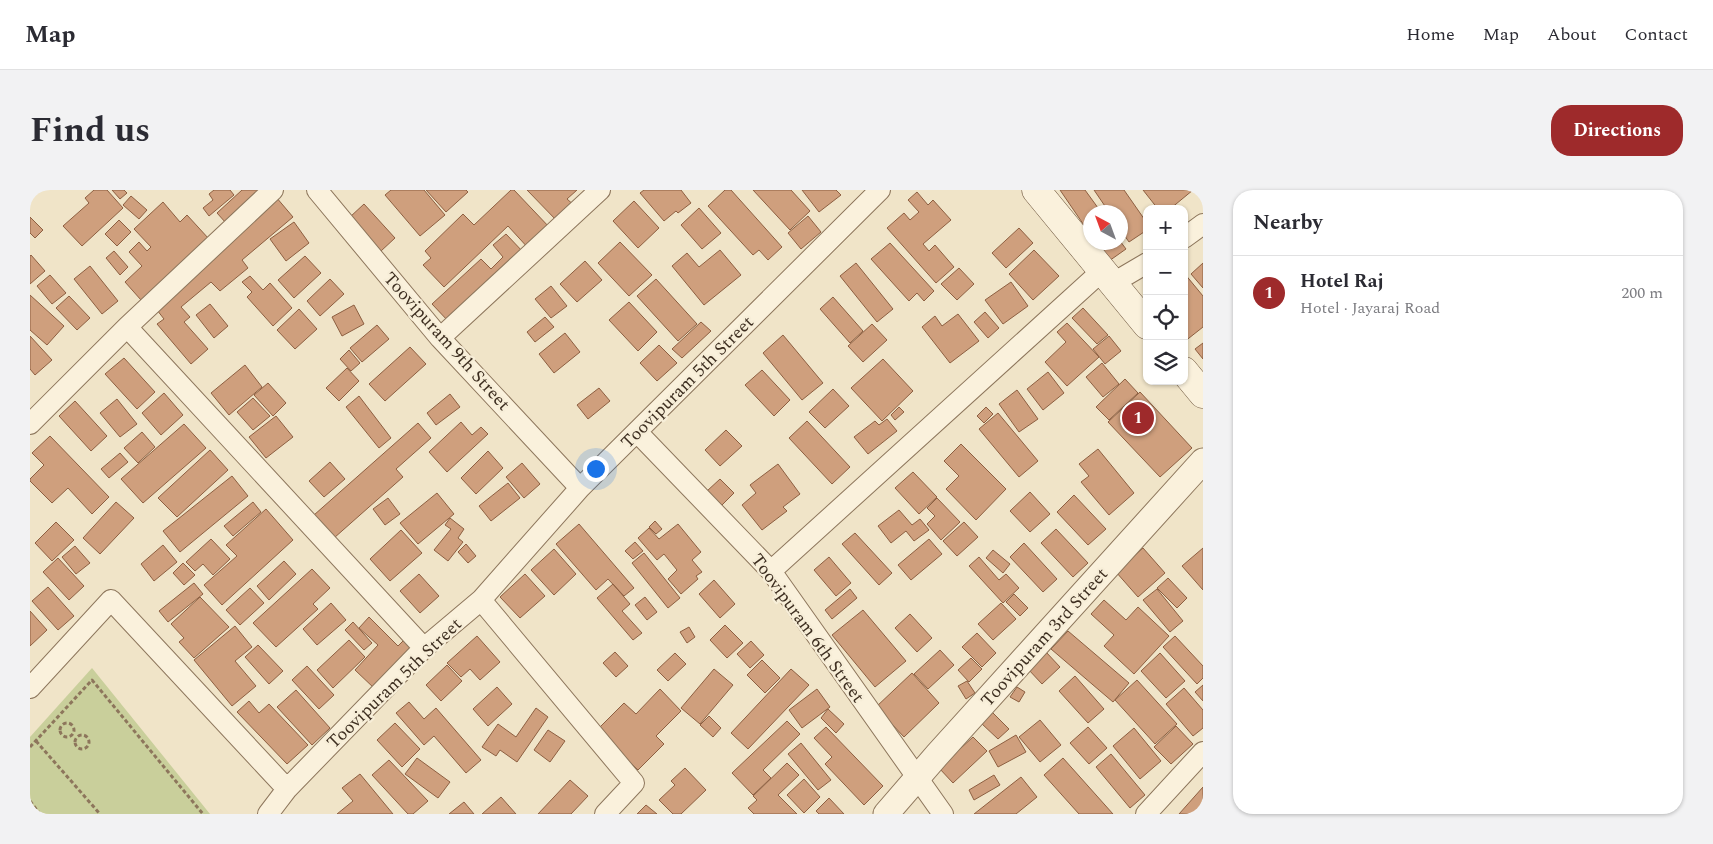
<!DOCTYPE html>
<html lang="en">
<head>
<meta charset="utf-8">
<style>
	:root { --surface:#fff; --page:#f2f2f3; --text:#2b2b33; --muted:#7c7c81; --line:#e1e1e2; --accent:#9e2a2b }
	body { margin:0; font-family:Spectral,serif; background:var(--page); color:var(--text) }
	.controls { position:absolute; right:15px; top:15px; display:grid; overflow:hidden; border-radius:10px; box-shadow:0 1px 4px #0004 }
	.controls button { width:45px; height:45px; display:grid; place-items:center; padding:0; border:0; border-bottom:1px solid var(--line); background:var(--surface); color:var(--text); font:25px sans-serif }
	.compass { position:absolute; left:1053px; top:15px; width:45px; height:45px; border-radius:50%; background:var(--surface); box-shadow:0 1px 4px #0004; rotate:319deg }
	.you { position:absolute; left:565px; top:278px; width:18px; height:18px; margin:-12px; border:4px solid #fff; border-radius:50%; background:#1a73e8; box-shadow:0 0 0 8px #1a73e833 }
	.badge { display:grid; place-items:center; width:32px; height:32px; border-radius:50%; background:var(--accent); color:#fff; font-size:16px; font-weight:700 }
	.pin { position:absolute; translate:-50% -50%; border:2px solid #fff; box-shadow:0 1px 5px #0006 }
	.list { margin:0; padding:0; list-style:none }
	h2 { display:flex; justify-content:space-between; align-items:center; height:65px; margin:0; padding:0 20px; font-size:21px }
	h2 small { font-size:16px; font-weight:400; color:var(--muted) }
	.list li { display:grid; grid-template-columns:32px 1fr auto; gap:15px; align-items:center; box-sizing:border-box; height:75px; padding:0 20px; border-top:1px solid var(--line) }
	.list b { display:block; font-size:19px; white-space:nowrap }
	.list p { margin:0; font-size:16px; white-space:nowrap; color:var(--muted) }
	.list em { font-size:16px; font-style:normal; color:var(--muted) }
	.icon { flex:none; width:28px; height:28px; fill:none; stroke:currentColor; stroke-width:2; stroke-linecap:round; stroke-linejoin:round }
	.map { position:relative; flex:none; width:1173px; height:624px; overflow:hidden; border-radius:20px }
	header { display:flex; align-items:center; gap:30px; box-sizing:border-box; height:70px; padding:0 25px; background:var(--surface); border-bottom:1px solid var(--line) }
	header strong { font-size:24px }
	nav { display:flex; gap:28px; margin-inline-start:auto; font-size:18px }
	.intro { display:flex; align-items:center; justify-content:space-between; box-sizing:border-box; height:120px; padding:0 30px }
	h1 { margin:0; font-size:35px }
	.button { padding:12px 22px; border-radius:20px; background:var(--accent); color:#fff; font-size:18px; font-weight:700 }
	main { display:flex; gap:30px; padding:0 30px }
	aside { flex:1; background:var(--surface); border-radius:20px; box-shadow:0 1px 4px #0004 }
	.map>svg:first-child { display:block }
	.green { fill:#c9cf9b }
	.building { fill:#cf9f7d; stroke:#8d5f41 }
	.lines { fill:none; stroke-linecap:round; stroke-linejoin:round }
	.minor-casing { stroke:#8d765c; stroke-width:22 }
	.tertiary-casing { stroke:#8d765c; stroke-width:27 }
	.secondary-casing { stroke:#6f573f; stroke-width:29 }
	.path { stroke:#8d765c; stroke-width:3; stroke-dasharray:4 2.5; stroke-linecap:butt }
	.minor { stroke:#faf1dc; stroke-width:20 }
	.tertiary { stroke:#faf1dc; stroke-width:25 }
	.secondary { stroke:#faf1dc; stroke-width:28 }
	.labels { text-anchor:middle; stroke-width:4.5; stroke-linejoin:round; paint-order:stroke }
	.street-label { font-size:18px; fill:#3d2e20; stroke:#f7eed8 }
</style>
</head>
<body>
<header>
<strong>Map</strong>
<nav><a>Home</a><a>Map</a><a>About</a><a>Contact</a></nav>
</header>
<div class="intro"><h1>Find us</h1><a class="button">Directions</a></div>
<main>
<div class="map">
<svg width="1173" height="624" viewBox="0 0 1173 624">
	<rect width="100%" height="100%" fill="#f0e4c8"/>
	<!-- green -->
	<path class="green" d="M62,478L180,624H2L0,622V547Z"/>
	<!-- building -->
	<path class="building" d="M64,0H77L93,18L52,56L33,36L59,13L55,8Z
		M82,0H94L97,3L90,9Z
		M184,0H200L204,5L179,26L173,18L183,10L179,4Z
		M212,0H232L196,33L187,23Z
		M361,0H394L415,25L390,46L355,5Z
		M396,0H436L438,2L416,22Z
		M481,0H484L521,39L500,60L478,36L414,97L393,75L401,68L395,61L433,24L444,35Z
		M497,0H547L537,9L545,16L528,32Z
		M614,0H651L661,13L648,23L646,21L634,31L610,3Z
		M695,0H701L752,57L738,70L729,60L723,65L678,16Z
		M723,0H761L780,21L760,40Z
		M772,0H806L811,5L789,22Z
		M1030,0H1055L1071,22H1060V44Z
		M1064,0H1094L1117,33V40L1099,52L1090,39V22H1079Z
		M1113,0H1163L1140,19H1128Z
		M887,2L898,15L903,10L921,30L893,54L899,61L905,55L924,77L906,93L857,38L874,23L880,30L889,22L878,10Z
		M101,6L117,20L109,29L93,15Z
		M246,7L263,27L212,70L218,78L190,101L181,92L151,117L160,127L154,132L178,159L161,174L127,134L134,129L127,120Z
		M604,11L629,38L608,58L583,31Z
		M133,12L150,32L157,25L179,49L111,110L95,92L112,76L99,62L109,52L117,61L121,57L104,39Z
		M334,14L365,48L351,61L320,27Z
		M669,18L691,43L672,59L651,35Z
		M778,26L791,42L771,59L758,43Z
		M0,27L13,40L5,48L0,43Z
		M89,30L101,42L87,56L75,44Z
		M264,32L279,53L256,71L240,49Z
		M989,38L1003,53L976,78L962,63Z
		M476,44L494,63L419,132L402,114L451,69L461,79L473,67L463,55Z
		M1090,51L1096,59L1079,71L1066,52H1090Z
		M590,52L622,85L599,106L568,73Z
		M860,53L904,101L894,111L887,103L879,111L841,69Z
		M690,60L711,85L674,115L642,76L657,63L669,77Z
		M1004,60L1029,86L1003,110L979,84Z
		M84,61L98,77L90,85L76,68Z
		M1,65L15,81L0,94V66Z
		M275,66L291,83L264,108L248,90Z
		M555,71L572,90L547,112L530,94Z
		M826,73L863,119L847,132L810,86Z
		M1173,73V98L1161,84Z
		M60,76L88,111L72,124L44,89Z
		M929,78L944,94L927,110L911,94Z
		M1154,83L1173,106V137L1154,152Z
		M20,85L36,103L22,114L7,96Z
		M220,86L233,100L240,93L262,118L243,136L217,107L222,102L212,92Z
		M300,89L314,104L290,126L277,111Z
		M626,89L667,134L648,151L607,106Z
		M981,92L998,116L973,134L955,110Z
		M521,96L537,116L521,128L505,109Z
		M0,105L34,136L17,155L0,140Z
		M39,106L60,128L47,140L26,118Z
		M803,107L833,141L820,153L790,119Z
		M599,112L627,142L608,161L579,130Z
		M180,114L198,136L184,148L166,125Z
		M324,115L334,134L312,146L302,127Z
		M1053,118L1078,145L1067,154L1042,128Z
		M269,119L287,139L265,159L247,140Z
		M955,122L969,138L958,148L944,132Z
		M928,124L949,151L920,173L892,137L905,126L912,136Z
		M515,127L524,137L505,152L497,142Z
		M671,132L681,141L652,168L642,159Z
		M1037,133L1069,167L1037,196L1015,172L1036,152L1027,142Z
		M842,134L857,150L833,172L818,156Z
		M347,135L359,149L332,172L320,158Z
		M535,143L550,162L524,183L509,164Z
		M753,145L793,193L772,210L733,163Z
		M0,146L22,170L5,185L0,179Z
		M1079,146L1091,161L1075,174L1063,159Z
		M1173,153V169L1165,159Z
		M629,155L647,173L627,191L610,173Z
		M380,157L396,174L355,211L339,194Z
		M319,160L330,173L321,181L310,169Z
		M94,168L125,202L107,219L75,184Z
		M853,169L883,201L852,231L821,198Z
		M1072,173L1089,194L1073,207L1056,187Z
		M215,175L232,197L199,225L181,203Z
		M317,178L329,191L309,211L296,198Z
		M732,180L760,210L744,226L715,195Z
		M1018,182L1034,203L1013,220L997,199Z
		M1095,189L1108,203L1079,230L1066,217Z
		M238,193L256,213L243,226L224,205Z
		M569,198L580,211L558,229L547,215Z
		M803,199L819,216L795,238L779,222Z
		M987,200L1008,229L989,242L969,214Z
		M1110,202L1162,258L1130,287L1078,232Z
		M134,203L153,225L131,245L112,223Z
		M420,204L430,217L406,235L397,223Z
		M329,206L361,248L349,258L316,217Z
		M223,208L240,226L223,240L207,222Z
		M87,209L107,234L90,247L70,223Z
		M45,211L77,246L61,261L29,226Z
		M869,217L874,222L865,230L861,225Z
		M956,217L963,224L954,233L947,226Z
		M968,223L1008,271L989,287L949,239Z
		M246,226L263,247L236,268L219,247Z
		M857,229L867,241L838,264L824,247L845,231L849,235Z
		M777,231L820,277L802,294L759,248Z
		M431,232L442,245L451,237L458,244L417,282L399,262Z
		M388,233L401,248L366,279L373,287L304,348L284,325Z
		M154,234L176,258L113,313L91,289Z
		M696,240L712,256L690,276L675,260Z
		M112,242L125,257L108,273L94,258Z
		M20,246L79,307L62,324L38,298L22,313L0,291V289L14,275L2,263Z
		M931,254L976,299L946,330L916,299L929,286L914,271Z
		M1068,259L1104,303L1079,325L1051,292L1059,286L1049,274Z
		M180,260L198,280L147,327L128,308Z
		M458,261L473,278L446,304L431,288Z
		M90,263L98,272L79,288L71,279Z
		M300,272L315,289L294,307L279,291Z
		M492,273L510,294L494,308L476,287Z
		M748,274L770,304L753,317L757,321L732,340L712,315L726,303L720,295Z
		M883,282L907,307L889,324L865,298Z
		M202,286L218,306L150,362L133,341Z
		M690,289L704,303L692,315L677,301Z
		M478,293L490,308L461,331L449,316Z
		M1000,302L1020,324L1000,342L980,321Z
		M407,303L424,324L388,354L370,333Z
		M1044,305L1076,339L1058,355L1027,322Z
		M358,308L370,324L355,335L343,319Z
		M907,308L930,332L911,350L897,334L905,326L897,318Z
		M86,312L104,328L70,364L53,348Z
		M223,312L231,322L203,346L194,336Z
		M236,319L263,350L192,415L174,395L207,366L196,355Z
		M869,320L882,335L890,329L899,340L884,351L876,341L861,353L848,336Z
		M420,328L434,339L428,348L433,352L418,371L404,360L421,339L415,335Z
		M625,331L632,339L626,344L619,337Z
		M26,332L44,350L22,371L5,353Z
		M934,332L948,347L927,366L913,351Z
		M549,334L604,398L594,406L578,389L566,400L526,354Z
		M648,334L671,362L662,370L672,382L666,386L668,389L651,404L638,389L647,380L634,364L627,370L608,348L619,338L629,349Z
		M1026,339L1058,373L1043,387L1011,353Z
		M371,340L392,363L360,391L340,369Z
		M825,343L862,383L849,395L812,354Z
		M181,349L200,369L183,385L173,374L165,381L156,372Z
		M899,349L912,364L881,390L868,375Z
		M605,352L613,361L603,369L595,361Z
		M994,353L1027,389L1013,402L980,367Z
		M436,354L446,366L438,373L428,362Z
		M133,355L147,372L124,391L111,374Z
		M45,356L60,373L46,384L32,367Z
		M1113,358L1135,383L1108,407L1086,382Z
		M1173,358V400L1152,376Z
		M524,359L546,384L524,405L501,380Z
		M963,360L980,374L973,383L956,368Z
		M614,363L650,408L638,418L602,373Z
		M799,367L821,393L806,406L784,380Z
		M949,367L969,390L976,384L989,398L973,413L939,376Z
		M28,368L54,396L39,410L13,382Z
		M254,371L266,384L239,410L227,396Z
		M153,373L165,385L154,395L143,383Z
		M282,379L300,398L283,414L288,419L246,457L223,433Z
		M389,384L409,406L390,423L370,401Z
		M495,384L515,406L490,428L470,407Z
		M1138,388L1157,408L1147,418L1127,398Z
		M684,390L705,414L690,428L669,404Z
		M164,393L173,404L138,432L129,421Z
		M583,394L600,414L592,421L612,443L603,450L567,408Z
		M18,397L44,426L28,440L2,411Z
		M220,398L234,413L210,435L196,420Z
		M820,399L827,408L802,429L795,420Z
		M1127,399L1153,431L1140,442L1113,410Z
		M984,404L998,418L990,426L976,412Z
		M170,407L199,437L164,468L149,452L154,448L141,434Z
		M615,407L627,422L617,430L605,415Z
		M1074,410L1096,430L1108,417L1139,446L1104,484L1074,456L1084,445L1061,424Z
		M301,413L316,430L287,455L273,439Z
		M971,413L986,429L963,450L948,434Z
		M833,420L876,471L845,497L802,445Z
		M0,421L17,440L0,456Z
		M880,424L902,448L887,462L865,438Z
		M339,427L368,456L375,449L384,458L345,499L325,480L348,455L329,438Z
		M323,432L342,453L334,460L315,440Z
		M695,435L713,453L697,468L680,450Z
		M205,436L222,457L205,471L226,496L202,516L164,470Z
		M659,437L665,447L657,453L650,442Z
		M1038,441L1099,493L1083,512L1021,459Z
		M947,443L966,463L952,477L932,457Z
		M447,446L470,472L450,490L440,479L431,487L417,473Z
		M1145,446L1173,476V488L1167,494L1133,457Z
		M319,450L335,467L303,498L287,480Z
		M721,451L734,465L720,478L707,464Z
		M228,455L253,481L239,494L215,467Z
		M910,460L924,475L898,499L884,484Z
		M585,462L598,476L586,487L573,473Z
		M1016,462L1030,477L1012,494L998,479Z
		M645,463L656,474L638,491L627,480Z
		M1130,463L1155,491L1136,508L1111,481Z
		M941,468L952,479L939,492L928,480Z
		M732,470L750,488L735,503L717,485Z
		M417,475L432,491L411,511L396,495Z
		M277,476L304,505L289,519L262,490Z
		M684,479L703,495L670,534L651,518Z
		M761,479L779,495L718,559L701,543Z
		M882,483L909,513L874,547L846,517Z
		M1045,486L1074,519L1058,533L1029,501Z
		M1107,490L1147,534L1125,554L1085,510Z
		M937,491L945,503L936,509L928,496Z
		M1173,495V511L1165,502Z
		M467,497L482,514L458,536L443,519Z
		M987,497L995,502L989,512L980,507Z
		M1154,498L1173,520V538L1163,546L1136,514Z
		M630,499L651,521L626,546L634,554L608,580L567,540L594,513L606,524Z
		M787,499L800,517L772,538L759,520Z
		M266,500L300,538L282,555L247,517Z
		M219,511L229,523L239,514L278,555L257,574L207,522Z
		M379,512L394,529L406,518L451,570L436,583L404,546L394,555L366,523Z
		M506,518L518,527L487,572L470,560L466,566L452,557L468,534L486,547Z
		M798,519L814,534L806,543L791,528Z
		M962,522L979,539L968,549L951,533Z
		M679,526L691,538L683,547L670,535Z
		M1010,530L1031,555L1010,572L989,547Z
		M757,531L770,544L733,580L741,588L723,605L702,583Z
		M365,533L390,559L372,577L347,550Z
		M1146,536L1163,554L1141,574L1124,557Z
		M796,537L853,596L834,615L795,574L802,567L784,548Z
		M1058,537L1077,558L1059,574L1040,553Z
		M1104,538L1131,571L1110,589L1083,556Z
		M518,540L535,551L520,572L504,560Z
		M986,545L996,562L968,577L959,561Z
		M943,547L957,561L923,593L909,578Z
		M771,553L801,590L788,600L758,564Z
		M1081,564L1115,605L1100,618L1066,577Z
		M387,568L420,592L408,608L375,584Z
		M1033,568L1083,624H1049L1014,585Z
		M359,570L398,611L383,624H378L342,585Z
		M757,573L769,585L748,605L767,624H724L718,618L727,610L723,606Z
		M655,578L676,600L651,624H643L629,610L645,595L641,591Z
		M330,584L363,624H307L323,611L312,598Z
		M964,585L970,595L944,610L939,600Z
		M991,587L1007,607L986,624H944Z
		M774,589L790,607L774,623L757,605Z
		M540,590L558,606L541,624H508Z
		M1173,597V624H1149Z
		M471,607L486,624H452Z
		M799,608L814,624H789L786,621Z
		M434,612L444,624H419Z
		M616,615L627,624H607Z"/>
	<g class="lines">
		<defs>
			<path id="minor" d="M287,0L410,148L550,298
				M1154,48L1173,34
				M1083,93L1117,73
				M97,137L243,0
				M410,148L570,0
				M0,234L97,137L394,458
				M607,242L741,381L913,624
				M741,381L1073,80
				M451,410L604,593L575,624
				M0,498L81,410L257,599
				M238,624L257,599L394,458L451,410L550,298L850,0
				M1116,624L1173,562"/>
			<path id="tertiary" d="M856,624L907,565L1173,271"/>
			<path id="secondary" d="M1006,0L1117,135
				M1154,181L1173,204"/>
		</defs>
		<!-- minor casing -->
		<use href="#minor" class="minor-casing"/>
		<!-- tertiary casing -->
		<use href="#tertiary" class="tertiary-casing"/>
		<!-- secondary casing -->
		<use href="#secondary" class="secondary-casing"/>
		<!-- path -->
		<path class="path" d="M30 540a7 7 0 1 1 14 0a7 7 0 1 1-14 0Z
			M45 552a7 7 0 1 1 14 0a7 7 0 1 1-14 0Z
			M6,551L70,624
			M0,557L62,490L173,624
			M0,611L10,624"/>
		<!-- minor -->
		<use href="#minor" class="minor"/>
		<!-- tertiary -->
		<use href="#tertiary" class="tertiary"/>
		<!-- secondary -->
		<use href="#secondary" class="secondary"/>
	</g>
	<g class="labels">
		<!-- street labels -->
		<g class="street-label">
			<text transform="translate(417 151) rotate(48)" y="6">Toovipuram 9th Street</text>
			<text transform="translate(657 192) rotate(-45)" y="6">Toovipuram 5th Street</text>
			<text transform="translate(778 438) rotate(54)" y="6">Toovipuram 6th Street</text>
			<text transform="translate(1014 447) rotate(-48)" y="6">Toovipuram 3rd Street</text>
			<text transform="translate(364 493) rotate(-44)" y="6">Toovipuram 5th Street</text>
		</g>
	</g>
</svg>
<div class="controls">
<button>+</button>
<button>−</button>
<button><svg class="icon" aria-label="locate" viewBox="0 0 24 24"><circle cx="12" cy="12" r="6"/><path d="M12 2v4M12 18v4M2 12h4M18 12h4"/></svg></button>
<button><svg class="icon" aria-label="layers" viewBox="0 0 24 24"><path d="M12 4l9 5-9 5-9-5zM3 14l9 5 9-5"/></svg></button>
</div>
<svg class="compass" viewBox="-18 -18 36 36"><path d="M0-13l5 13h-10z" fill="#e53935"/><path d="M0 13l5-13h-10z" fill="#7c7c81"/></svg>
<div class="you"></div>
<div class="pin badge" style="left:1108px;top:228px">1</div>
</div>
<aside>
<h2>Nearby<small></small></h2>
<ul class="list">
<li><span class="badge">1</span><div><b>Hotel Raj</b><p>Hotel · Jayaraj Road</p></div><em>200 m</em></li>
</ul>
</aside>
</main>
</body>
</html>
